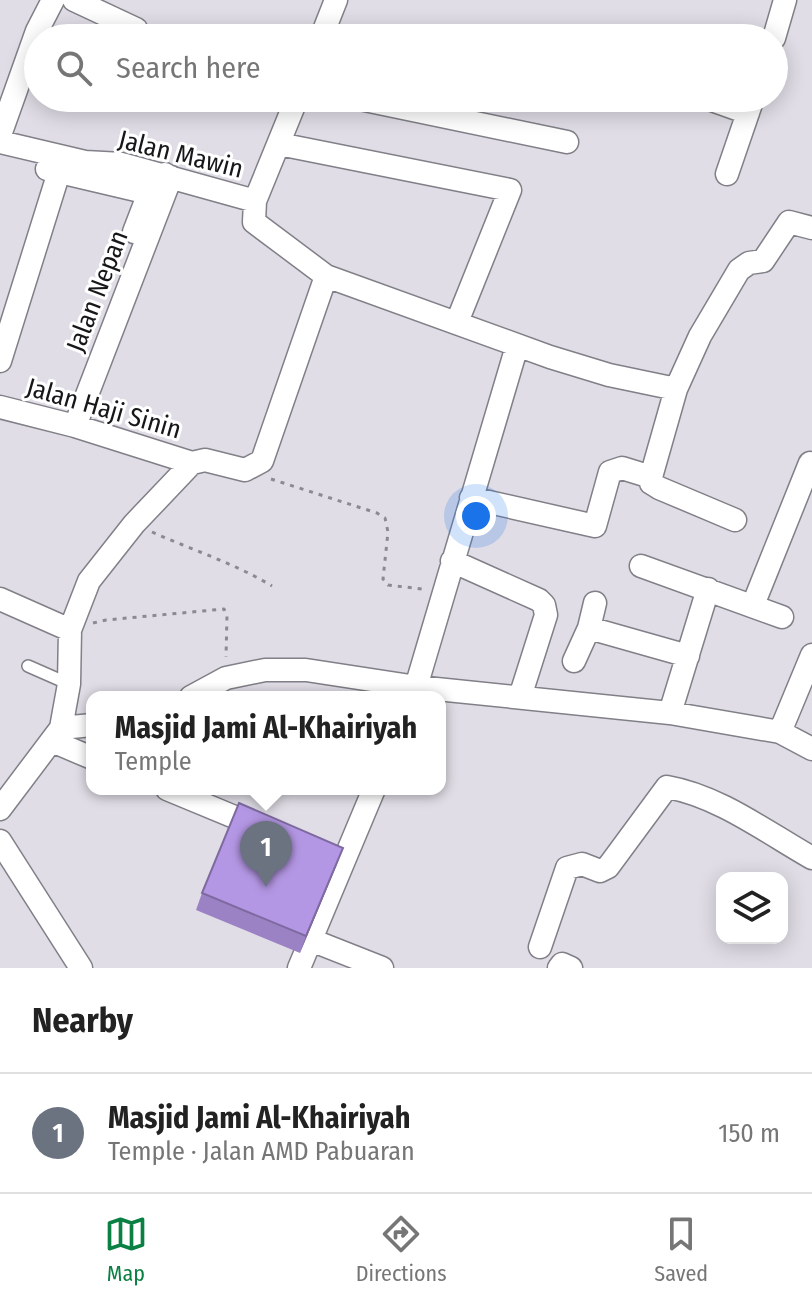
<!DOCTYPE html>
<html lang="en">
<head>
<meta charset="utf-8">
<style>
	:root { --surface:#fff; --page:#f2f2f2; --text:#222; --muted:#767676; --line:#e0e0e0; --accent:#0b8043 }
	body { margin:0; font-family:"Fira Sans Condensed",sans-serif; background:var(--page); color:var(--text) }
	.controls { position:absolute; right:24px; bottom:24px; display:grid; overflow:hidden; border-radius:16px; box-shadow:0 4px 20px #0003 }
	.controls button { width:72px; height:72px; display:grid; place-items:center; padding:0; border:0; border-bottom:2px solid var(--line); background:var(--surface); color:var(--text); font:40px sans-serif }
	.you { position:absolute; left:476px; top:516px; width:28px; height:28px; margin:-20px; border:6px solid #fff; border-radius:50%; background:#1a73e8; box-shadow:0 0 0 12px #1a73e833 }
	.badge { display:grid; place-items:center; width:52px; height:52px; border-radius:50%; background:var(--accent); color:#fff; font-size:26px; font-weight:700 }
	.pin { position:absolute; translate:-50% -66px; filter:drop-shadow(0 2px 4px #0008) }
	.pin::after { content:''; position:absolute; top:42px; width:28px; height:24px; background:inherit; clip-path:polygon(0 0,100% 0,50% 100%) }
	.popup { position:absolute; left:86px; top:691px; width:360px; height:104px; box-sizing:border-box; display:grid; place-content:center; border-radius:16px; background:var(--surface); filter:drop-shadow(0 2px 6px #0005); font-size:26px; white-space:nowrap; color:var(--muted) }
	.popup b { font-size:30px; color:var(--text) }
	.popup::after { content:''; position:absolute; left:50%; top:100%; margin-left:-16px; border:16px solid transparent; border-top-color:var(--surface) }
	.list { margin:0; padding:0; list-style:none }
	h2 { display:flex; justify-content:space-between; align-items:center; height:104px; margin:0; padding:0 32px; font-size:34px }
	h2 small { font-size:26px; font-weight:400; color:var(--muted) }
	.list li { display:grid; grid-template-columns:52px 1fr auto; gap:24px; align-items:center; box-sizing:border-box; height:120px; padding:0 32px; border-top:2px solid var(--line) }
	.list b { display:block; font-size:30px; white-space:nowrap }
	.list p { margin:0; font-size:26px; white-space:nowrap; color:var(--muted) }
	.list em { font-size:26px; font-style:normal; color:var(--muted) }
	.icon { flex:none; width:44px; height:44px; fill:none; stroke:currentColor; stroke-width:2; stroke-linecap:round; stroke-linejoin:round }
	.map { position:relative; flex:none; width:812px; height:968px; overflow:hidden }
	.search { position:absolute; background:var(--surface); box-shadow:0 4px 20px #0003; left:24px; right:24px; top:24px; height:88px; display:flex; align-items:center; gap:20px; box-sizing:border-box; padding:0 28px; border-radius:44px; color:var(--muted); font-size:30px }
	.sheet { height:224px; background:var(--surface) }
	nav { display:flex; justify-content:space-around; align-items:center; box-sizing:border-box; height:112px; border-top:2px solid var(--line); background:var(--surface); font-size:22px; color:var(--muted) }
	nav a { display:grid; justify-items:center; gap:4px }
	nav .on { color:var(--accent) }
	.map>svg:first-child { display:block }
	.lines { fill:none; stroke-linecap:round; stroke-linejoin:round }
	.service-casing { stroke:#817f87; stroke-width:14 }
	.minor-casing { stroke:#817f87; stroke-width:25 }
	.path { stroke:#8c8a91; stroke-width:3; stroke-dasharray:4 6; stroke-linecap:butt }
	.service { stroke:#fff; stroke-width:11 }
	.minor { stroke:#fff; stroke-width:22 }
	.wall { fill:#9b82c4 }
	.shaded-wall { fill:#7e6aa0 }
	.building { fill:#b497e4; stroke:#7e6aa0; stroke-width:2 }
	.labels { text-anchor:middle; stroke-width:6; stroke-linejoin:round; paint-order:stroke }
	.street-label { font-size:26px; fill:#171619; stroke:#fff }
</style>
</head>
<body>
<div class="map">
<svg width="812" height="968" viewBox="0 0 812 968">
	<rect width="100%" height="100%" fill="#e0dde6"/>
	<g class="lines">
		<defs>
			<path id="service" d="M28,666L69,684"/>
			<path id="minor" d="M74,0L136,29
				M321,38L336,0
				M774,38L785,0
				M297,98L255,201L254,222L326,276L550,357L609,375L676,389
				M355,98L567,142
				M706,98L748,113
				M0,135L37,31L53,0
				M0,142L85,162L122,164L255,201
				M279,144L510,190L457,322
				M47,169L149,193
				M727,174L753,98
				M134,232L149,193L165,174
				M0,361L59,172
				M0,407L75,426L192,463
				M75,426L171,177
				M651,477V483L659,488L735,520
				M471,498L595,526L610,472L622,468L651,477L676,389L700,336L739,270L749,263L763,261L789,222L812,228
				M452,561L539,600L544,605L546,615L520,697
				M641,566L782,617
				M0,599L70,630
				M753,605L810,463
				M589,628L688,656
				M574,661L589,628L595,603
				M191,697L226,678L265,670H306L417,687L670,713L780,732L812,749
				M413,697L517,346
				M670,713L708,589
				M61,728L92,725
				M780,732L812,655
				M52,741L92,758
				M167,789L261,828
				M0,809L61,728L69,684L70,630L89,581L134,524L192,463L205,460L245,470L262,461L326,276
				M0,841L81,968
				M311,940L382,968
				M540,947L567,868L582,864L600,871L608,867L667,787C719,796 766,832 812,858
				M299,968L374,789
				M559,968L562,964L571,968"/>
		</defs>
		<!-- service casing -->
		<use href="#service" class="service-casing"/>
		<!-- minor casing -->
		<use href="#minor" class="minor-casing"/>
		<!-- path -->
		<path class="path" d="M271,479L377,513L385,518L388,532L383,579L388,585L422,589
			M152,532C192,550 234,563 272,586
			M93,623L106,620L224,609L227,615L226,657"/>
		<!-- service -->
		<use href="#service" class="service"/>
		<!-- minor -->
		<use href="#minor" class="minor"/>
	</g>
	<!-- wall -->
	<path class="wall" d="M337,864L300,953L196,910L202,893Z"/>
	<!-- shaded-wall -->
	<path class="shaded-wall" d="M343,848L337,864L300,953L306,936Z"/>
	<!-- building -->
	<path class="building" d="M239,803L343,848L306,936L202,893Z"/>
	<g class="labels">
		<!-- street labels -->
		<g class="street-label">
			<text transform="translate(181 154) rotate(14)" y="9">Jalan Mawin</text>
			<text transform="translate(97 291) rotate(-69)" y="9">Jalan Nepan</text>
			<text transform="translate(104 408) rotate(16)" y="9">Jalan Haji Sinin</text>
		</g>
	</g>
</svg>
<div class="controls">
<button><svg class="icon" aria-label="layers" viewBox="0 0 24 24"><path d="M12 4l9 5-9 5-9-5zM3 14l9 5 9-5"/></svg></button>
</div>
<div class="you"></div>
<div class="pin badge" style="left:266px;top:887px;background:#6b7280">1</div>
<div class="popup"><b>Masjid Jami Al-Khairiyah</b>Temple</div>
<div class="search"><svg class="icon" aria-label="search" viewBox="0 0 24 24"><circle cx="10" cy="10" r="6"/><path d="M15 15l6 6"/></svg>Search here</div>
</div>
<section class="sheet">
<h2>Nearby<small></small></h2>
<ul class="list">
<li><span class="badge" style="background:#6b7280">1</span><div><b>Masjid Jami Al-Khairiyah</b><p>Temple · Jalan AMD Pabuaran</p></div><em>150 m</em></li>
</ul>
</section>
<nav>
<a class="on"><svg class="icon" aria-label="map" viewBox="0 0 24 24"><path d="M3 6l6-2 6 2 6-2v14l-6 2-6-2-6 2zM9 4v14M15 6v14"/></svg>Map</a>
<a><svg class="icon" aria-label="directions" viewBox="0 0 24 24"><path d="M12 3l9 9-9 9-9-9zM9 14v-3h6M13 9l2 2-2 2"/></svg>Directions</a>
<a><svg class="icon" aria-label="saved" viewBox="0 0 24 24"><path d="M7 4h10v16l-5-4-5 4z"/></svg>Saved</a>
</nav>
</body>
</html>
